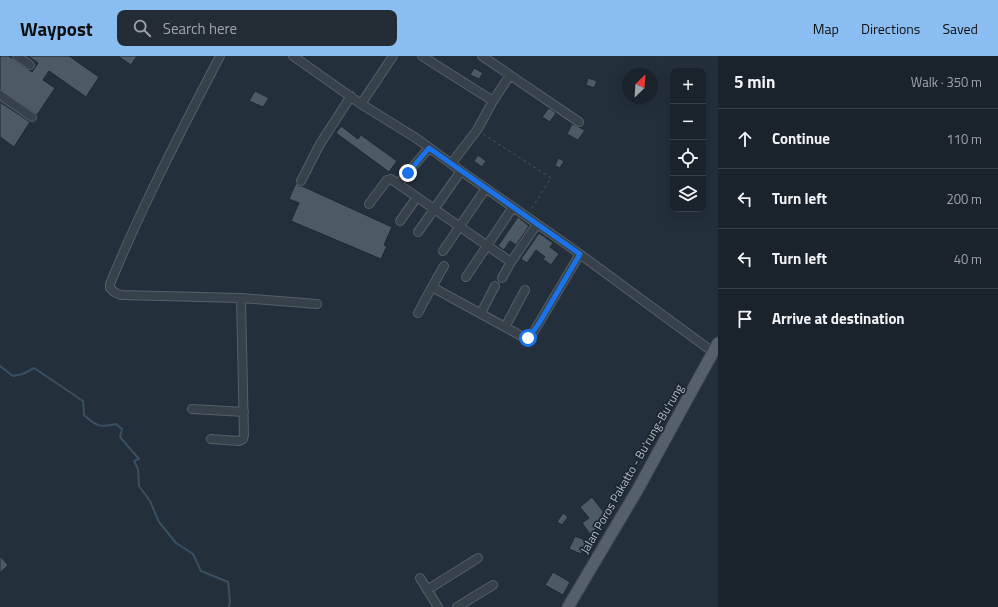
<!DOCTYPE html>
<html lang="en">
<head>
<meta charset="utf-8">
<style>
	:root { --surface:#1a232c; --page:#232b34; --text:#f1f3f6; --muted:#9fa4a9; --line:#384048; --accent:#8abdf2 }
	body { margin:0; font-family:"Titillium Web",sans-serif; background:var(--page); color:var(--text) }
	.controls { position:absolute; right:12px; top:12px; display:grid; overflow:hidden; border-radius:8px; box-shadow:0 4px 16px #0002 }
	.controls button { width:36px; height:36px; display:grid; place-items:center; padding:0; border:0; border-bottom:1px solid var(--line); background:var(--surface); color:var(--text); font:20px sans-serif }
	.compass { position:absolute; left:622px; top:12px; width:36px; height:36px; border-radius:50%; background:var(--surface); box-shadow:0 4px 16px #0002; rotate:25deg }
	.stop { position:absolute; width:12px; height:12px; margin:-9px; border:3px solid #1a73e8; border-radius:50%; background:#fff }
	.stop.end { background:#1a73e8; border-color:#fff; box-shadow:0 1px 4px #0008 }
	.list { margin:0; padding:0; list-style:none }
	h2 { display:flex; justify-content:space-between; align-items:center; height:52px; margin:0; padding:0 16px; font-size:17px }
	h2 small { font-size:13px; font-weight:400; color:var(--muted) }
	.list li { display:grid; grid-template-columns:26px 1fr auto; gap:12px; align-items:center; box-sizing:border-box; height:60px; padding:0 16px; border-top:1px solid var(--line) }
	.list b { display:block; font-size:15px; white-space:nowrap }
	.list em { font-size:13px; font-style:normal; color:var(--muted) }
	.icon { flex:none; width:22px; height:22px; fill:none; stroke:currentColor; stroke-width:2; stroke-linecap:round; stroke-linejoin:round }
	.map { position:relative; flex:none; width:718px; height:551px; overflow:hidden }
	header { display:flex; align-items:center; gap:24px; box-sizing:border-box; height:56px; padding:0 20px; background:var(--accent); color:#111 }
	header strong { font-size:19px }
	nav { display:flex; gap:22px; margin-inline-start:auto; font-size:14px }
	.search { width:280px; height:36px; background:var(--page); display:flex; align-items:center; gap:10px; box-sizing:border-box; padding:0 14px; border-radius:8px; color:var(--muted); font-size:15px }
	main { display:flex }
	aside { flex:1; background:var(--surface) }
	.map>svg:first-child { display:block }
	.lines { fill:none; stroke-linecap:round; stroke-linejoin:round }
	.stream { stroke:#394f62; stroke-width:2 }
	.building { fill:#4c5a65; stroke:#1e2831 }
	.minor-casing { stroke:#555f68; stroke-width:10 }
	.major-casing { stroke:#404a53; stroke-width:13 }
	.path { stroke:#455959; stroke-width:1; stroke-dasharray:3 3; stroke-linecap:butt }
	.minor { stroke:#37414a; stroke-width:8 }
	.major { stroke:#55606a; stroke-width:11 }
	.route { stroke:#1a73e8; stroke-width:5 }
	.labels { text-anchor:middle; stroke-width:3.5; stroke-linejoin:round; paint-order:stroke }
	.street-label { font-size:12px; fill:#b2bcc6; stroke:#1c262f }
</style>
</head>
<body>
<header>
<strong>Waypost</strong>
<div class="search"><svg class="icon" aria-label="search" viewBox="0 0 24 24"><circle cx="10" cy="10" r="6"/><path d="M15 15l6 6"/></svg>Search here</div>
<nav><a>Map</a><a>Directions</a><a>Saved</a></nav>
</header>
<main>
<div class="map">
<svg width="718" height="551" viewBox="0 0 718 551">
	<rect width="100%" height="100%" fill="#232f3a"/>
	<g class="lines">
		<!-- stream -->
		<path class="stream" d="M0,310L13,320L23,318L34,312L83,345L84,359C96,370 100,372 116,368L122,373L120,381L139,403L134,405L138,413L139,430L150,445L159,466L176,487L193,498L201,515L228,526L230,546L229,551"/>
	</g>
	<!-- building -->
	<path class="building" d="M0,0H9L32,16L38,7L28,0H69L99,21L86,41L49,15L43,24L55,32L37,59L0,34Z
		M118,0H137L131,9Z
		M474,12L483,17L479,23L470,19Z
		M588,22L597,25L594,32L586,29Z
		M255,35L269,42L263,51L249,45Z
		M0,46L30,66L14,91L0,81Z
		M549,52L556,57L550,66L542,61Z
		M572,68L585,74L578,84L567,78Z
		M341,70L358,83L361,79L397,105L389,116L336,77Z
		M478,99L486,105L482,111L474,105Z
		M558,102L564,105L560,112L555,110Z
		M296,127L299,130H302L392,171L384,189L387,190L381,203L291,165L299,147L289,143Z
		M518,161L529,170L516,189L510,185L504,194L498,190Z
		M539,177L553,187L550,191L559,198L551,209L543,203L545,201L536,194L527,207L521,203Z
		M592,441L609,463L590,478L582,467L589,462L580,451Z
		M563,457L568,461L562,469L557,466Z
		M575,480L587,485L581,498L569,493Z
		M0,500L8,509L0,517Z
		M553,516L570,526L563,539L545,529Z"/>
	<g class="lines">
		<defs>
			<path id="minor" d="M17,0L30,9
				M220,0C181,75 142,150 110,228V232L114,236L121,239L241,242L317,248
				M293,0L361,48L416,82L461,115L566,188L713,296
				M422,0L493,45
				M482,0L579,66
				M0,39L32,61
				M361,48L393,0
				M429,92L398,128L511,206
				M451,108L477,74L493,45L510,19
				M301,125L320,88L351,40
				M369,148L387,124L391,123L398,128
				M400,165L417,141
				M418,176L461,115
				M443,195L486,132
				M444,210L432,231L525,282H528L533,277L580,198
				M466,221L513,151
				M502,222L511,206L537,168
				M418,257L432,231
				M481,257L495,230
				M505,271L525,234
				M192,353L244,356
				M211,383L239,385L243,383L244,379L241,242
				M420,522L438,551
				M427,534L478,502
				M457,551L493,529"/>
			<path id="major" d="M568,551L638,433L718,287"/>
		</defs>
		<!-- minor casing -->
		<use href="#minor" class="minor-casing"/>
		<!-- major casing -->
		<use href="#major" class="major-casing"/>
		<!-- path -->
		<path class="path" d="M483,78L551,122L530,155"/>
		<!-- minor -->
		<use href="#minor" class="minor"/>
		<!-- major -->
		<use href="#major" class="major"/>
	</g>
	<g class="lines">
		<!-- route -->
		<path class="route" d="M408,117L429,92L580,198L538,269L528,282"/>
	</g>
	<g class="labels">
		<!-- street labels -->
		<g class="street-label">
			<text transform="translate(632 413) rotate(-60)" y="4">Jalan Poros Pakatto - Bu'rung-Bu'rung</text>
		</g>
	</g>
</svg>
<div class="controls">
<button>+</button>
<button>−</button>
<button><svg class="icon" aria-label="locate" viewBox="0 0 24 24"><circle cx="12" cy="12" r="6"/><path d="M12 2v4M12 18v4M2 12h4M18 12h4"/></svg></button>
<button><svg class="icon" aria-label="layers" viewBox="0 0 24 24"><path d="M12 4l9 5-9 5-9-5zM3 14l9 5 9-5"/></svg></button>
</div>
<svg class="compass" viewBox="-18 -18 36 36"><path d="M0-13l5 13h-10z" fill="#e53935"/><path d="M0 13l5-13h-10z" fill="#9fa4a9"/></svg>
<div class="stop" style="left:528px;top:282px"></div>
<div class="stop end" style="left:408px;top:117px"></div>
</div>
<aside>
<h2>5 min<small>Walk · 350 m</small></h2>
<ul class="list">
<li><svg class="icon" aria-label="ahead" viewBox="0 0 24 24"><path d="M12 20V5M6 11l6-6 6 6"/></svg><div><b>Continue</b></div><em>110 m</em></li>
<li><svg class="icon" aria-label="left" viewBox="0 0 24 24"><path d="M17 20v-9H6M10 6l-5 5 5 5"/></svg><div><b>Turn left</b></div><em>200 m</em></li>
<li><svg class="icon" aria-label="left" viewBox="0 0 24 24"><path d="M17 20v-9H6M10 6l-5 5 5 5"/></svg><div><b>Turn left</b></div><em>40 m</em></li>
<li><svg class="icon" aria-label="arrive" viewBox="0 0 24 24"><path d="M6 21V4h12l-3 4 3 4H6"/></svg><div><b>Arrive at destination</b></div></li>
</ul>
</aside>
</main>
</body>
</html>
